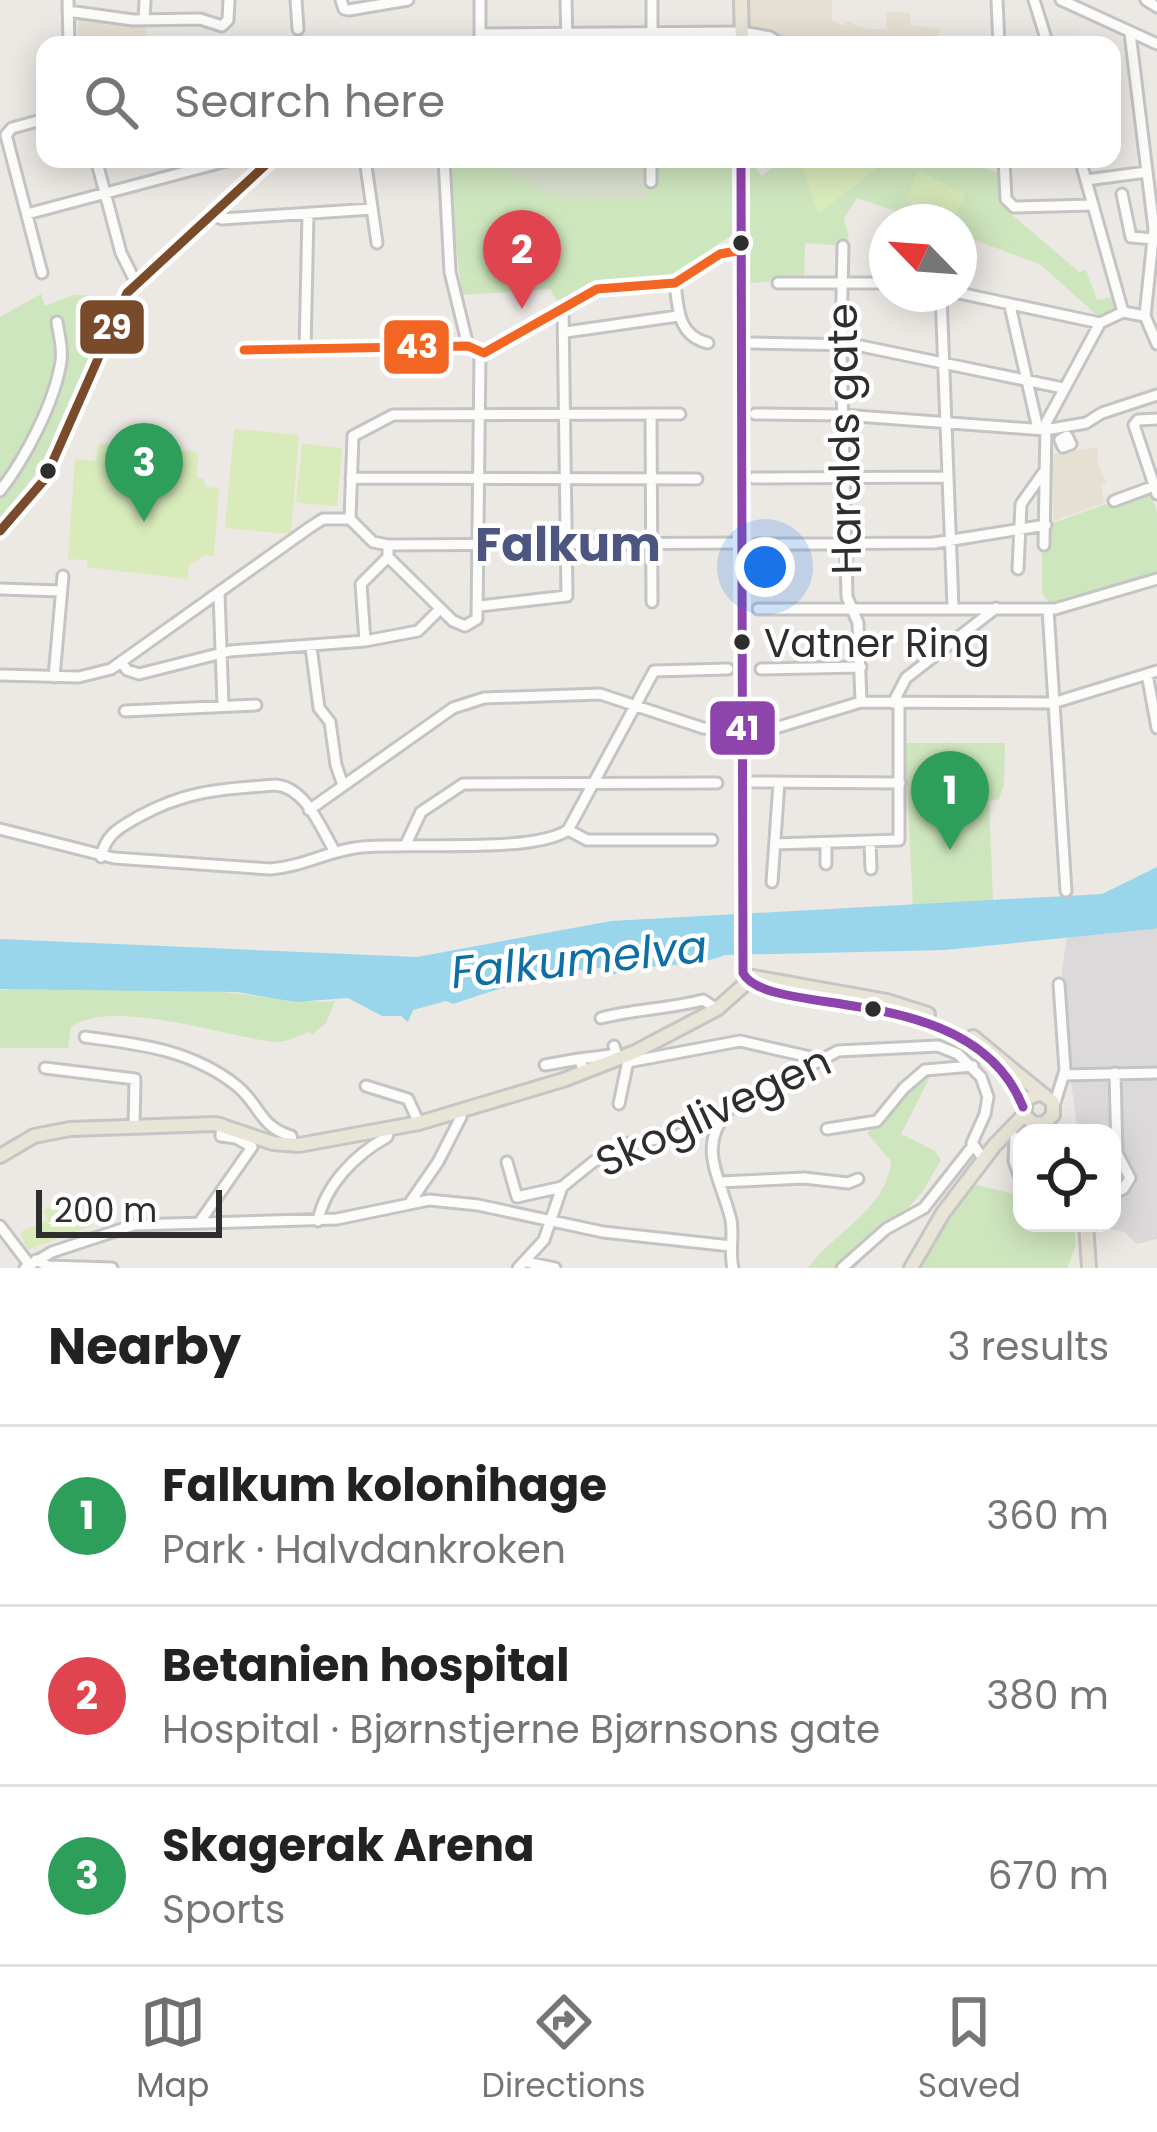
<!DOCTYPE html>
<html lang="en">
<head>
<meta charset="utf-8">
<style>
	:root { --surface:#fff; --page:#f6f6f6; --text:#222; --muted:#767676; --line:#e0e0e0; --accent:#706f6e }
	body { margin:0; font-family:Poppins,sans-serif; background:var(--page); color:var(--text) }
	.controls { position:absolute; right:36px; bottom:36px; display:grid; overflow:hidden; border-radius:24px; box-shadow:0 6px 30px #0003 }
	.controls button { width:108px; height:108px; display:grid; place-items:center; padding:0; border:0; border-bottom:3px solid var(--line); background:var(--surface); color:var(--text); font:60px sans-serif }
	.compass { position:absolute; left:869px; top:204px; width:108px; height:108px; border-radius:50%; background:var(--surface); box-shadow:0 6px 30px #0003; rotate:295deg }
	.scale { position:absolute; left:36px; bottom:30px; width:186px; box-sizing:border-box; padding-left:12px; border:6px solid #2e2e2e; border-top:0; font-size:33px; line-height:42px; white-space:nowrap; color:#2e2e2e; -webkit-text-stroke:9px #fff; paint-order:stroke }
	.you { position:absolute; left:765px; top:567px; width:42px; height:42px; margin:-30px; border:9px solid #fff; border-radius:50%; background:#1a73e8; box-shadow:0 0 0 18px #1a73e833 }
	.badge { display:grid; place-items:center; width:78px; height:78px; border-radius:50%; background:var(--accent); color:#fff; font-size:39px; font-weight:700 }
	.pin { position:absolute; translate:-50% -99px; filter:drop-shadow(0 3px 6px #0008) }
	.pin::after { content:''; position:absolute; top:63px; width:42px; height:36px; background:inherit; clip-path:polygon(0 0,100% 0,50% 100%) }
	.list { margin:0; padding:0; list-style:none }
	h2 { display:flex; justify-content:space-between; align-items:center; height:156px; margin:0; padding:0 48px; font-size:51px }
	h2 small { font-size:39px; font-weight:400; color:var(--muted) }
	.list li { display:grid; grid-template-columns:78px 1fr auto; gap:36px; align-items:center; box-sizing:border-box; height:180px; padding:0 48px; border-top:3px solid var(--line) }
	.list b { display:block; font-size:45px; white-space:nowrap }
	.list p { margin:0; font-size:39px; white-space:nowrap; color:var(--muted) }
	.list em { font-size:39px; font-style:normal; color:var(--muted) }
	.icon { flex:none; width:66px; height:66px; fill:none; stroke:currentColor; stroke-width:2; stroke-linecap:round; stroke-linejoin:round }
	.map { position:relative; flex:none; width:1157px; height:1268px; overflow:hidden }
	.search { position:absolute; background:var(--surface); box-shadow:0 6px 30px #0003; left:36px; right:36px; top:36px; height:132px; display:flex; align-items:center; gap:30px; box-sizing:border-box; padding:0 42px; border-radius:24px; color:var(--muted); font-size:45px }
	.sheet { height:696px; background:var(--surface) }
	nav { display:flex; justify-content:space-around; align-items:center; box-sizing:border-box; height:168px; border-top:3px solid var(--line); background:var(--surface); font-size:33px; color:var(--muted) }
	nav a { display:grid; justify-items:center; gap:6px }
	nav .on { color:var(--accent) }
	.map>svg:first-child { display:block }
	.industrial { fill:#dcd9db }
	.education { fill:#e6e0d3 }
	.green { fill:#cee6be }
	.cemetery { fill:#d8e0cc }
	.pitch { fill:#d9eabb }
	.water { fill:#99d6ec }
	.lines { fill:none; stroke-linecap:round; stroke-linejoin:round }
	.minor-casing { stroke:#c5c4c5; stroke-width:15 }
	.major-casing { stroke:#c6c5c4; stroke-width:18 }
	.minor { stroke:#fcfcfb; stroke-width:9 }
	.major { stroke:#e8e4d6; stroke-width:12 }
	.bus-1-casing { stroke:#fff; stroke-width:18 }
	.bus-2-casing { stroke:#fff; stroke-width:18 }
	.bus-3-casing { stroke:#fff; stroke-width:18 }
	.bus-1 { stroke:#8e44ad; stroke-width:9 }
	.bus-2 { stroke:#f26522; stroke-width:9 }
	.bus-3 { stroke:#7a4b2a; stroke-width:9 }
	.bus-dot { fill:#2e2e2e; stroke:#fff; stroke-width:4.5 }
	.labels { text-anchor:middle; stroke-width:9; stroke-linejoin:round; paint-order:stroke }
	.bus-label { font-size:39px; fill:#2e2e2e; stroke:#fff; text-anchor:start }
	.street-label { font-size:42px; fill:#2e2e2e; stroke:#fff }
	.water-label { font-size:45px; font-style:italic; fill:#0d6fa3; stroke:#fff }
	.quarter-label { font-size:48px; font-weight:bold; fill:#4d5680; stroke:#fff }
	.line-badge { stroke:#fff; stroke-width:4.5 }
	.badge-label { font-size:33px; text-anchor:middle; font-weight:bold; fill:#fff }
</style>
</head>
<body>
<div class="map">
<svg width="1157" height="1268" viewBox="0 0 1157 1268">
	<rect width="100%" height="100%" fill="#ece8e4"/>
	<!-- industrial -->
	<path class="industrial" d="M1157,928V1239L1137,1244L1124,1232L1097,1226V1223H1112V1133H1078L1064,1032L1061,977L1067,937Z"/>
	<!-- education -->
	<path class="education" d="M748,0H832V19L843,26L846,21L865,29H886L887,11L910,13L911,25L941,29L934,45H791L775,33L749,28Z
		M79,14L144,23L150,45H89L78,34Z
		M1098,447L1097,461L1106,482L1101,485L1104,503L1054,521L1052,454Z"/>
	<!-- green -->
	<path class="green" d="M446,159H502V169L644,200L646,174H655V159H734V167H755L762,176L783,159H955L1003,174L1010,213L1079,272L1086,270L1097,300L1114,297L1116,309L1100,318L1041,265L959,234V222H927L857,198L844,218L849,238L843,246L805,243L804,279L749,283L751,237H728L670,279L599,282L559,304L550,289L462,295Z
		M41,294L45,306L74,295L115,296C83,368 57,462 0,518V317Z
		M1151,492L1157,514V573L1084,598L1048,602L1042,592V552L1049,551L1048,525L1114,501L1116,505Z
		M905,743H1005L1004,784L999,799L989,801L993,900L913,907Z
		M89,985C130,993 170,988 212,991C253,994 293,1004 335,1001L326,1023L312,1035L310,1032C299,1035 285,1043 275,1042C226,1037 113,997 71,1027L68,1048H0V990Z
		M932,1060L933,1071L901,1134L935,1151L941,1160L923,1191L855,1268H808C834,1232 887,1209 891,1161L867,1133L917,1083Z
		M977,1185L1022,1196V1223H1074L1076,1246L1067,1268H916C930,1239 949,1200 977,1185Z"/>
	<!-- cemetery -->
	<path class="cemetery" d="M502,159H645V200L555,197L502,169Z"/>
	<!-- pitch -->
	<path class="pitch" d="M800,159H889L818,214Z
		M919,171L965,194L952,222L905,201Z
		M234,429L299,435L291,534L225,528Z
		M105,443L192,451L198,454L197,478L204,479L206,487L219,488L214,556L204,555L189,566L187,579L87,567V560L68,559L75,459L96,461L98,445Z
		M302,444L342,448L337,506L296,503Z
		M83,1196L93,1225L27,1250L20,1232L47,1221L44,1210Z"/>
	<!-- water -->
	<path class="water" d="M1157,867V928L1153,929L945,950L725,955C686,971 647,960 610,976L600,968C555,970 498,989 453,1004L446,1001L413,1010L408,1022L401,1016H382L348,998L296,1002L237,992L0,989V939L417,957L611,921L1102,894Z"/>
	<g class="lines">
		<defs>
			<path id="minor" d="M68,0L69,45
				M296,0L298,29
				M341,0L344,9L349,10L408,0
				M480,0V45
				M566,0L567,45
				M652,0V45
				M997,0L999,45
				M1034,0L1048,45
				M1061,0L1157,44
				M1146,0L1157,7
				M68,11L133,20L200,19L222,26L228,20L229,0
				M144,20L145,0
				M1130,33L1154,229L1145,316L1157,344
				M480,34L742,32L770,37L782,45
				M96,159L121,253L136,283
				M365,159L377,243
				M444,159L450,272L468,346
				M1004,159L1006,199L1014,207L1093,205
				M1080,159L1123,312
				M1086,180L1147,172
				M651,182V159
				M1122,194L1131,237L1154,239
				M27,214L234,159
				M211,215L222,219L372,209
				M843,246L841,343L847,597L858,623L861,702
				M42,273L6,135L12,128L45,119
				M675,283C678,309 678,336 708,343
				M778,283H887
				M959,293L1100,323
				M941,294L953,607
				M1010,306L1038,429
				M566,332L678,316
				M752,343L856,345L1063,388
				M244,350L468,346L484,353L597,289L675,283L720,254L742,250
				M305,350L308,214
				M651,414L652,602
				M755,414L843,415L1045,430L1086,423L1102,413L1157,395
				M1157,419L1138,420L1134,425L1157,494
				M1067,436L1071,444L1063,447L1060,440Z
				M351,478L697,479
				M754,478L947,477
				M0,491C25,459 55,402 61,361C63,348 59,335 57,322
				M1114,501L1157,485
				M350,519L353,436L393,415L680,414
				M350,519L373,542L388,545L743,543
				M0,531L45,479L127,293L272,159
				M757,544L934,543L1046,525
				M388,545V557L453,621L465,626L477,619L480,353
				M1044,545L1046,423L1100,323L1123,312L1145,316
				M1018,569L1021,504L1043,473
				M0,589L61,591
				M219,594L223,705
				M480,606L567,596L563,308
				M758,609H1055L1157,579
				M1048,609L1066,891
				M365,641L418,631L439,610
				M311,647L319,708L330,722L336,765L343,785
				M122,663L127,670L139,674L230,651L365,641L361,584L388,557
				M761,669L861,667
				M1147,674L1157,728
				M0,675L79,677L111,669L309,528L323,519H350
				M54,677L63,576
				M893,703L906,678L996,608
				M125,711L256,705
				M754,782L900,783
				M309,810L453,708L484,698L600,694L703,728L762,732L861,702L1053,703L1157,671
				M0,829L114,858L270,869C303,867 329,850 362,847C410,842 533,854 568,830L587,840H712
				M568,830L654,671L728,669
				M870,842L871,869
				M826,843V864
				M406,844L421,812L463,784L717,783
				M775,844L899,840V704
				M101,857C106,834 119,828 138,817C187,790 222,789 276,785C306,788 320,827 334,850
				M772,882L779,783
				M601,1018C635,1009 669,1009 703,1000L717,1009
				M85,1037C140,1044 192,1050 237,1086C261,1106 259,1126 291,1136L293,1145
				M579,1059L611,1055L616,1053L614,1046
				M628,1062L740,1041L819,1059
				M545,1065L579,1059L584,1071
				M45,1068L135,1079L134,1127
				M1064,1075L1157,1073
				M366,1086L408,1099L419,1123
				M619,1104L628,1061
				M1054,1106L1065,1070L1059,984
				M728,1111C696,1148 721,1178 731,1220C734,1236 729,1252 733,1268
				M827,1129L877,1121L904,1088L925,1070L973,1066
				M1015,1137L1014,1161L1022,1183
				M507,1162L517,1197L562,1187
				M720,1182L804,1178L848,1183L858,1179
				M1112,1194L1123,1189L1130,1178L1117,1153L1115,1073
				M411,1201L438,1162L461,1117L459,1111
				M318,1221C325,1185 356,1154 387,1137L389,1130
				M199,1223L252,1147L236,1138L221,1136L222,1124
				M0,1226L29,1264
				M36,1260L48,1266L112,1268
				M526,1262L555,1268
				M25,1268L52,1252L134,1225L337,1219L429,1200L478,1205L603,1232L731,1246
				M518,1268L544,1240L562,1187L593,1162L626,1144L676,1136L838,1051L938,1046L958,1054L981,1077L988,1097L985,1114L972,1143L984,1160
				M842,1268L886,1229L924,1208L972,1147"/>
			<path id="major" d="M741,0L742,45
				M741,159L743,973C767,1020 972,978 1023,1107
				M753,977L887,1001L928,1014
				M973,1037L1041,1093
				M0,1156L34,1136L70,1129L216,1124L273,1143L299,1145L419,1123L563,1080L635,1052L717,1009L753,977
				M1086,1223L1089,1268
				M911,1268L943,1213L994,1146L1024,1115L1026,1099L1041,1093L1053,1102V1115L1045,1123L1034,1124L1024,1115"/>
		</defs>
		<!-- minor casing -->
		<use href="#minor" class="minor-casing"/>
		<!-- major casing -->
		<use href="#major" class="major-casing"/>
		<!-- minor -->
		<use href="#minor" class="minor"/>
		<!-- major -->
		<use href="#major" class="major"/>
		<defs>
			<path id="bus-1" d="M741,159L743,973C767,1020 972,978 1023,1107"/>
			<path id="bus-2" d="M244,350L468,346L484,353L597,289L675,283L720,254L742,250"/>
			<path id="bus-3" d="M0,531L45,479L127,293L272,159"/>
		</defs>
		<!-- bus-1 casing -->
		<use href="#bus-1" class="bus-1-casing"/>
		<!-- bus-2 casing -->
		<use href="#bus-2" class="bus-2-casing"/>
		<!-- bus-3 casing -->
		<use href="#bus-3" class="bus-3-casing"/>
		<!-- bus-1 -->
		<use href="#bus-1" class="bus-1"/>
		<!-- bus-2 -->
		<use href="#bus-2" class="bus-2"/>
		<!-- bus-3 -->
		<use href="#bus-3" class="bus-3"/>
	</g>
	<!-- markers -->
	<g class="bus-dot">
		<circle cx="741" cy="243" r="10"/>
		<circle cx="48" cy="471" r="10"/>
		<circle cx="742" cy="642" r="10"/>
		<circle cx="873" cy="1009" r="10"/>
	</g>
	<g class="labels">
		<!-- bus labels -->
		<g class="bus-label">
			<text x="764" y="657">Vatner Ring</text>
		</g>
		<!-- street labels -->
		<g class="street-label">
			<text transform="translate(844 439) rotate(-91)" y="15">Haralds gate</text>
			<text transform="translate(713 1111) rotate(-25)" y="15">Skoglivegen</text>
		</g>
		<!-- water labels -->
		<g class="water-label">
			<text transform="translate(579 959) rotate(-6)" y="16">Falkumelva</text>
		</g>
		<!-- quarter labels -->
		<g class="quarter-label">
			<text x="568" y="561">Falkum</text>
		</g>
	</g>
	<g class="line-badge">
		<rect x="78" y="298" width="68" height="58" rx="12" fill="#7a4b2a"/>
		<rect x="382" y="318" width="69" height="58" rx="12" fill="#f26522"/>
		<rect x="708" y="699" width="69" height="58" rx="12" fill="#8e44ad"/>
	</g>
	<g class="badge-label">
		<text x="112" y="339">29</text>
		<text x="417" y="358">43</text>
		<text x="742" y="740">41</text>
	</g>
</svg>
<div class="controls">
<button><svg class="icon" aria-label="locate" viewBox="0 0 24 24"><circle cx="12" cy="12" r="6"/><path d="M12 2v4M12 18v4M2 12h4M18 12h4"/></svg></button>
</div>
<svg class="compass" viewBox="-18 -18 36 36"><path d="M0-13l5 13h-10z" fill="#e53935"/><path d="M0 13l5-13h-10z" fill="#767676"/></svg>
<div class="scale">200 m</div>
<div class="you"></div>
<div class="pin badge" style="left:950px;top:850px;background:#2e9e5b">1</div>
<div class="pin badge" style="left:522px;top:309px;background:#e0444e">2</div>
<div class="pin badge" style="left:144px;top:522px;background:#2e9e5b">3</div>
<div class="search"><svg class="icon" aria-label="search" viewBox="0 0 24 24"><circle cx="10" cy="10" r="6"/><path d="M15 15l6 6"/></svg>Search here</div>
</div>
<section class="sheet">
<h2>Nearby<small>3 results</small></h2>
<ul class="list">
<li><span class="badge" style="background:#2e9e5b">1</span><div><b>Falkum kolonihage</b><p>Park · Halvdankroken</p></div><em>360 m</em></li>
<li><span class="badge" style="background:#e0444e">2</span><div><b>Betanien hospital</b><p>Hospital · Bjørnstjerne Bjørnsons gate</p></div><em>380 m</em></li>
<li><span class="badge" style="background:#2e9e5b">3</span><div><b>Skagerak Arena</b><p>Sports</p></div><em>670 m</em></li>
</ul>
</section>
<nav>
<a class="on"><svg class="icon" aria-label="map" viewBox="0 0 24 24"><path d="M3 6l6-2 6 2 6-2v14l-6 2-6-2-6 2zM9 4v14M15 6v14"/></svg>Map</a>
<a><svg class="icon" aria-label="directions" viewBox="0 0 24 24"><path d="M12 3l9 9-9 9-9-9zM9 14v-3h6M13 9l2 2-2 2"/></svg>Directions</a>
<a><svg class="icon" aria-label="saved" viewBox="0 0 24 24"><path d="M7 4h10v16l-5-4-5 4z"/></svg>Saved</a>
</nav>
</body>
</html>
